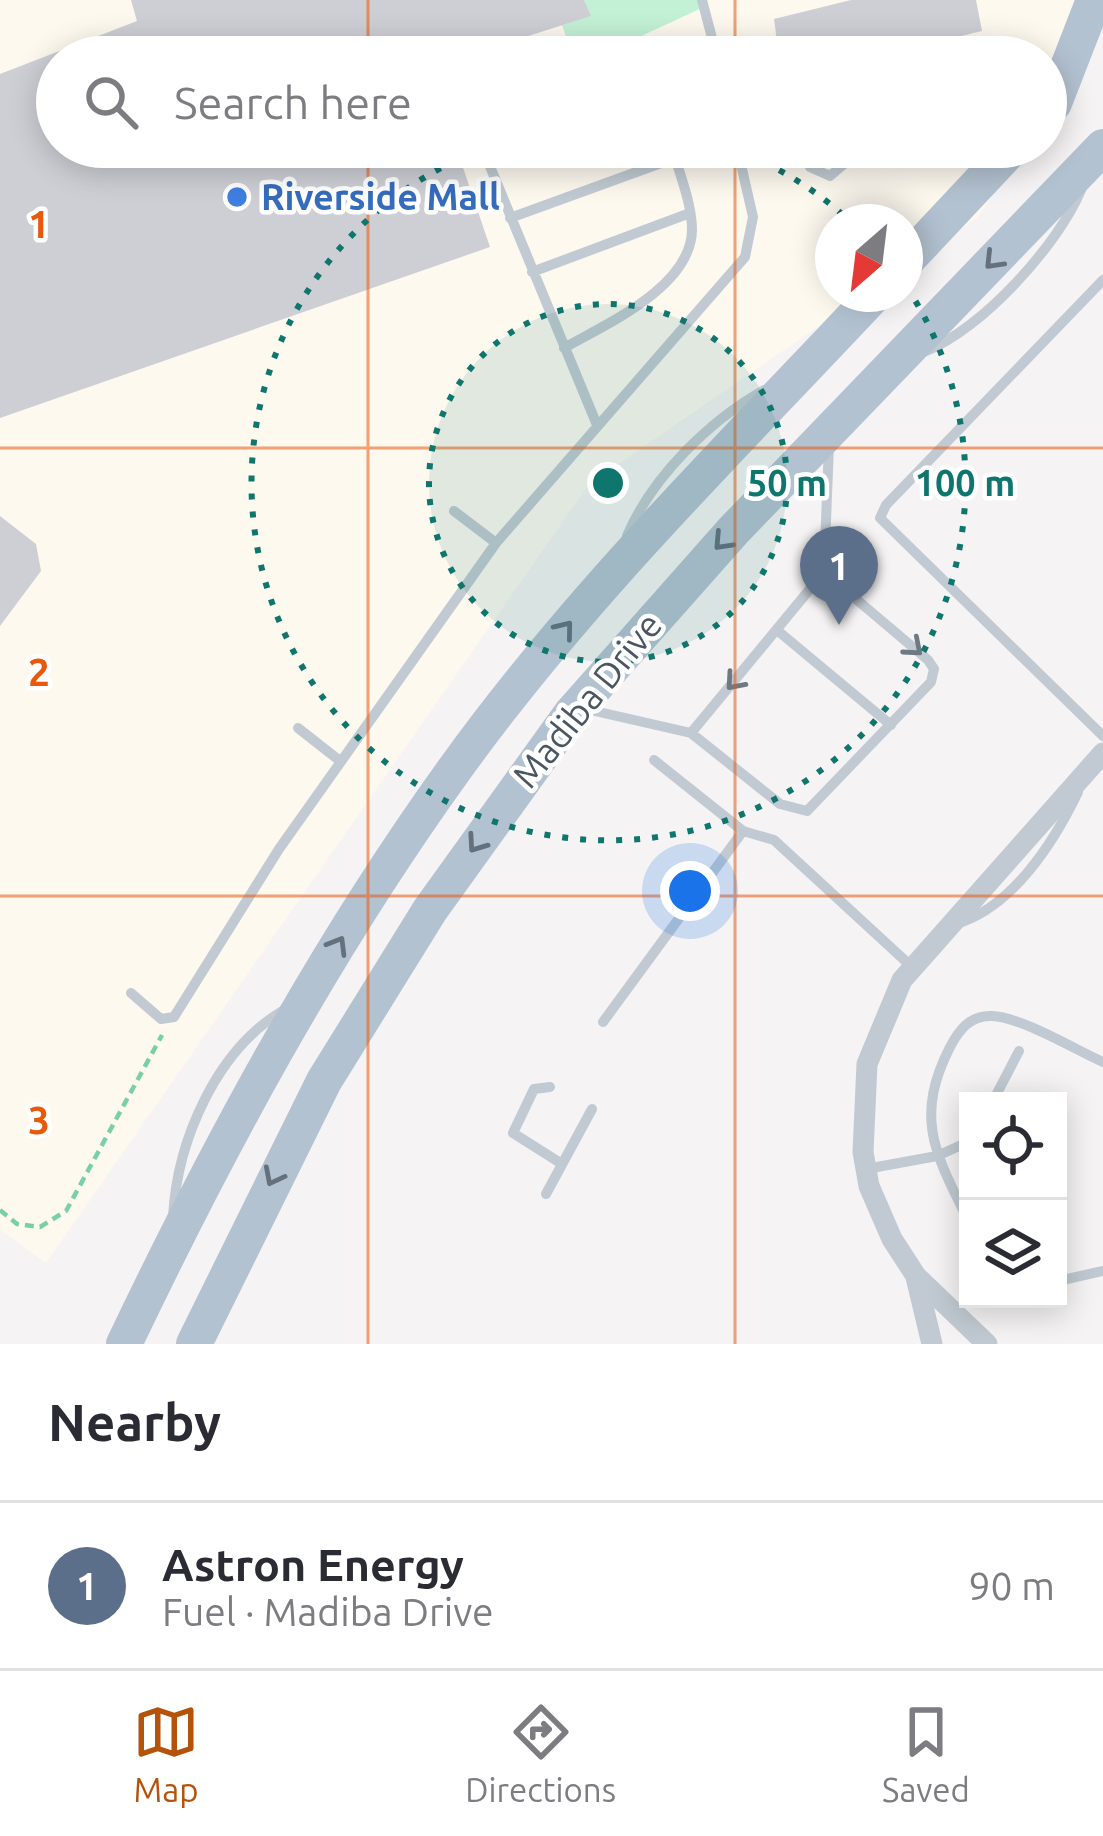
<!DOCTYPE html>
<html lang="en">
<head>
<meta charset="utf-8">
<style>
	:root { --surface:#fff; --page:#f7f7f7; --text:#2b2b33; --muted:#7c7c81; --line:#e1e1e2; --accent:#b45309 }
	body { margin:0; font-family:Ubuntu,sans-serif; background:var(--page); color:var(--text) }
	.controls { position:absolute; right:36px; bottom:36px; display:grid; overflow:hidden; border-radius:0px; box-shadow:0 6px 30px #0003 }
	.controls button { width:108px; height:108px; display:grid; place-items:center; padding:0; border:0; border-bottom:3px solid var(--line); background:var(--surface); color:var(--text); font:60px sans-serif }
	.compass { position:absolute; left:815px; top:204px; width:108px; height:108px; border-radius:50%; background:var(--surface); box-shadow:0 6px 30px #0003; rotate:208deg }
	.you { position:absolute; left:690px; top:891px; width:42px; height:42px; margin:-30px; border:9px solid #fff; border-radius:50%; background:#1a73e8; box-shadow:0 0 0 18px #1a73e833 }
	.badge { display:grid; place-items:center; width:78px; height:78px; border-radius:50%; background:var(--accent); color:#fff; font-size:39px; font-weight:700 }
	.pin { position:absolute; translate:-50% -99px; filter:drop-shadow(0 3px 6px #0008) }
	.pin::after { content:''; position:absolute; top:63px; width:42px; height:36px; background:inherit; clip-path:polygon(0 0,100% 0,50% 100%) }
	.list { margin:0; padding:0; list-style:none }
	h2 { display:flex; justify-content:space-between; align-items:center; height:156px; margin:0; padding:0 48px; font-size:51px }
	h2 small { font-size:39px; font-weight:400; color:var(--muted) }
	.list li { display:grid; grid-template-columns:78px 1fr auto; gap:36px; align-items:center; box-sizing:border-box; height:168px; padding:0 48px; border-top:3px solid var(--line) }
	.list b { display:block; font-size:45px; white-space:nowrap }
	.list p { margin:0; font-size:39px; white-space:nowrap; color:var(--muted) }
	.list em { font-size:39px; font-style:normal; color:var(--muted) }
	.icon { flex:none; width:66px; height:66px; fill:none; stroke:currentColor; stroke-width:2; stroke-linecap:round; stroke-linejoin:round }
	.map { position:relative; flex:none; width:1103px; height:1344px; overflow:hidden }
	.search { position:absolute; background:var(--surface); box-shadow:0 6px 30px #0003; left:36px; right:36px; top:36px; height:132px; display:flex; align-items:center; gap:30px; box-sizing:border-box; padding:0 42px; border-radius:66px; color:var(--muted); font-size:45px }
	.sheet { height:324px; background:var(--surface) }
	nav { display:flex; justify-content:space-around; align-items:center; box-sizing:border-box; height:168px; border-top:3px solid var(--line); background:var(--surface); font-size:33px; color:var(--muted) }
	nav a { display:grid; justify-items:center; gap:6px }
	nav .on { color:var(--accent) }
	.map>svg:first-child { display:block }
	.commercial { fill:#fdf9ef }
	.green { fill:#c3f1d5 }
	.building { fill:#cdcfd5 }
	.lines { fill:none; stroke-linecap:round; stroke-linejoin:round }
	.path { stroke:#7ad0a6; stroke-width:4.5; stroke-dasharray:9 6; stroke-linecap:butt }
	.lane { stroke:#c1cad2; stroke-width:10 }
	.street { stroke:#c1cad2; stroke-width:21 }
	.primary { stroke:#b3c2d1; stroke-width:36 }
	.oneway { stroke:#64717d }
	.oneway2 { stroke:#6e7983 }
	.grid { fill:none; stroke:#e8590c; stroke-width:3; stroke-opacity:0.55 }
	.ring { fill:none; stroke:#0f766e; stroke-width:6; stroke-dasharray:6 12 }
	.shop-dot { fill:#3f7fe0; stroke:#fff; stroke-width:4.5 }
	.labels { text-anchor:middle; stroke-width:9; stroke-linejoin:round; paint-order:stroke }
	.shop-label { font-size:36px; font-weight:bold; fill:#366cbe; stroke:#fff; text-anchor:start }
	.street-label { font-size:36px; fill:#4a5661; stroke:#fff }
	.grid-label { font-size:39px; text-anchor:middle; font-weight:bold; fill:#e8590c; stroke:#fff; stroke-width:9; stroke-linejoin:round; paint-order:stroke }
	.centre { fill:#0f766e; stroke:#fff; stroke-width:6 }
	.ring-label { font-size:36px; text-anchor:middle; font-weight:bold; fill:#0f766e; stroke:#fff; stroke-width:9; stroke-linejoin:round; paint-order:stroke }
</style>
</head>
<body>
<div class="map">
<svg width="1103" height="1344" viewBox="0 0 1103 1344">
	<rect width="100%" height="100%" fill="#f5f3f3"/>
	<!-- commercial -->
	<path class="commercial" d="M0,0H1097L1046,111V57H57V147H1023L978,217L905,267V222H833V294H866L589,484L46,1263L0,1230Z"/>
	<!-- green -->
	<path class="green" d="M584,0H702L704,7L596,57H573L562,25L590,16Z"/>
	<!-- building -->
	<path class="building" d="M131,0H584L591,16L462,57H57V147H456L490,247L0,418V74L137,21Z
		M851,0H976L982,31L875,57H779L774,19Z
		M0,516L36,544L41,571L0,626Z"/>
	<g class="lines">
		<!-- path -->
		<path class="path" d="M0,1210L17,1224L40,1227L66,1211L162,1035"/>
		<!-- lane -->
		<path class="lane" d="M702,0L717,57
			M590,57L626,46L645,57
			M932,57H940
			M482,147L597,425
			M804,147L810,167L830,176L864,147
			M487,161L524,147
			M510,218L675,158
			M532,272L690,213
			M1103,280L886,505L880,518L1103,736
			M564,348C606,324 691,287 692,230C692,203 679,173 672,147
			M926,351C982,329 1058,245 1081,190
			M454,511L496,543
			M627,536C652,477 709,421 764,390
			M778,631L891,725
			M586,709L691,733L824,572L829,445
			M298,728L340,761
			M691,733L780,804L807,811L931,682L934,669L928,660L824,572
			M654,760L743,831L774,840L912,967
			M956,924C1012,908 1054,842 1078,792
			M131,993L161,1019L174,1017L279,849L496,543L745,257L753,217L737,147
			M603,1022L743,831
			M550,1087L534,1089L513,1133L562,1164
			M993,1101L1019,1051
			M866,1169L937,1156L968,1142
			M546,1194L592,1109
			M173,1217C177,1141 216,1050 284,1010
			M968,1220C935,1153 914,1118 950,1047C959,1030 970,1015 992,1016C1021,1017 1074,1049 1103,1062
			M1058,1281L1103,1271"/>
		<!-- street -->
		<path class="street" d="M916,1277L932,1344
			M987,1344L916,1276L892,1239L869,1186L863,1152L867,1064L902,980L1103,753"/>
		<!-- primary -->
		<path class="primary" d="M1054,103L1094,0
			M905,262L1013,147
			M124,1344C219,1145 325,949 454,770C578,597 730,449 875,294
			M194,1344L324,1081L430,910L571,714L733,531L1103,147"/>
	</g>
	<!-- one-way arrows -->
	<defs><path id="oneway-chevron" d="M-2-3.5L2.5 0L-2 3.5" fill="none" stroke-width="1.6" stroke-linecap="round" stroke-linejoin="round" transform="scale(3)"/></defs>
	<g class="oneway">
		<use href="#oneway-chevron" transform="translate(993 261) rotate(134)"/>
		<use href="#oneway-chevron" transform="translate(722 542) rotate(133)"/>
		<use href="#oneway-chevron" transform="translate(565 629) rotate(-51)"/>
		<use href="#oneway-chevron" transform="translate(476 844) rotate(125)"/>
		<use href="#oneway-chevron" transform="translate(338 945) rotate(-59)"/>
		<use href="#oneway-chevron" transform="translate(273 1177) rotate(117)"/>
	</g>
	<g class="oneway2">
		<use href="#oneway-chevron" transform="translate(914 648) rotate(41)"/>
		<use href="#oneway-chevron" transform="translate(734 682) rotate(131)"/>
	</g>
	<!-- grid -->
	<path class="grid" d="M368,0V57M735,0V57M368,147V1344M735,147V1344M0,448H1103M0,896H1103"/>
	<!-- distance rings -->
	<circle cx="608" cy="483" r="179" fill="#0f766e" fill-opacity=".12"/>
	<g class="ring">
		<circle cx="608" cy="483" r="179"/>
		<path d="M730 148A357 357 0 0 1 851 222M906 286A357 357 0 1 1 486 148"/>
	</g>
	<!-- markers -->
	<circle class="shop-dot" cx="237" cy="197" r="12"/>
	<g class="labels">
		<!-- shop labels -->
		<g class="shop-label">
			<text x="261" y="210">Riverside Mall</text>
		</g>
		<!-- street labels -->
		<g class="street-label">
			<text transform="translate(587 700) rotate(-51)" y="13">Madiba Drive</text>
		</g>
	</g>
	<g class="grid-label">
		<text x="39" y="238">1</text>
		<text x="39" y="686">2</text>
		<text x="39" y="1134">3</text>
	</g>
	<circle cx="608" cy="483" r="18" class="centre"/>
	<g class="ring-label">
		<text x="787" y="496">50 m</text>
		<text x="965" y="496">100 m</text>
	</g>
</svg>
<div class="controls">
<button><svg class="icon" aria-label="locate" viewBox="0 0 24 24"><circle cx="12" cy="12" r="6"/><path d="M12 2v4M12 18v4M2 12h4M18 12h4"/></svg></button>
<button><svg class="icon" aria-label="layers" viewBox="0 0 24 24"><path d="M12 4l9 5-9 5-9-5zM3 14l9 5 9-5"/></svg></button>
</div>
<svg class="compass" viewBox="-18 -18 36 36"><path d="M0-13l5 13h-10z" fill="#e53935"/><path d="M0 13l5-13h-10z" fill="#7c7c81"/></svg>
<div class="you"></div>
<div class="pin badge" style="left:839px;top:625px;background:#5c6f8a">1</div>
<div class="search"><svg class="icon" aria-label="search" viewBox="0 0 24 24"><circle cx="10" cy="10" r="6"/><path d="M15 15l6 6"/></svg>Search here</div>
</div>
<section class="sheet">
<h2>Nearby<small></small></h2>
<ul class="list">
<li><span class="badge" style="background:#5c6f8a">1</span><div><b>Astron Energy</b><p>Fuel · Madiba Drive</p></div><em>90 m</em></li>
</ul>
</section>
<nav>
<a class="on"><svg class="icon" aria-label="map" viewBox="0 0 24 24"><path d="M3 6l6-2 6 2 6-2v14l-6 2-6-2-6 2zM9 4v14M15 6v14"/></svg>Map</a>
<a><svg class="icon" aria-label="directions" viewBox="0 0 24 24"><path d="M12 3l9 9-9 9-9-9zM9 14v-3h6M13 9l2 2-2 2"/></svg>Directions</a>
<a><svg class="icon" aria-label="saved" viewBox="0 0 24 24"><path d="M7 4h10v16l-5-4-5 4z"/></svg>Saved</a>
</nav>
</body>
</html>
